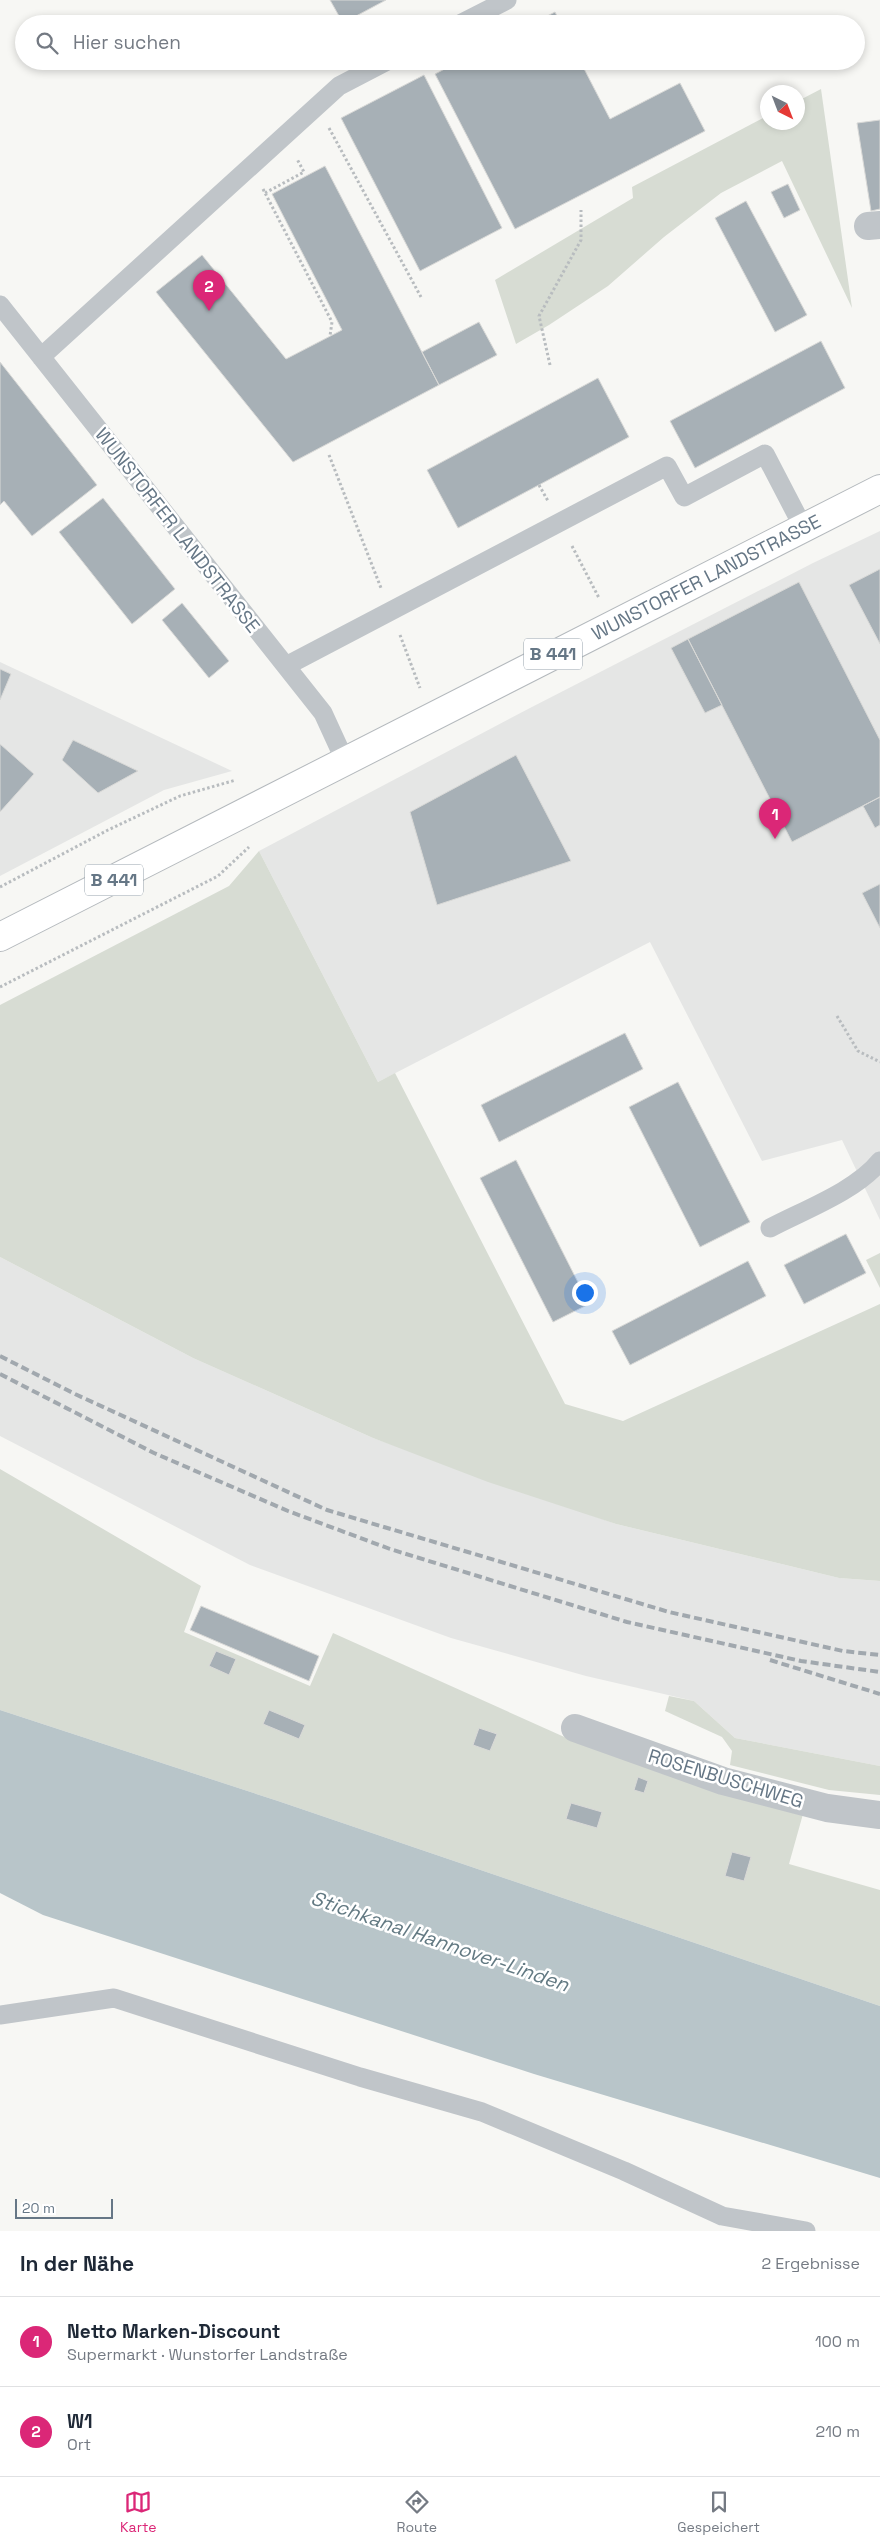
<!DOCTYPE html>
<html lang="de">
<head>
<meta charset="utf-8">
<style>
	:root { --surface:#fff; --page:#f2f2f3; --text:#1f2937; --muted:#747a83; --line:#e0e1e3; --accent:#db2777 }
	body { margin:0; font-family:"Space Grotesk",sans-serif; background:var(--page); color:var(--text) }
	.compass { position:absolute; left:760px; top:85px; width:45px; height:45px; border-radius:50%; background:var(--surface); box-shadow:0 2px 8px #0003; rotate:138deg }
	.scale { position:absolute; left:15px; bottom:12px; width:98px; box-sizing:border-box; padding-left:5px; border:2px solid #667786; border-top:0; font-size:14px; line-height:18px; white-space:nowrap; color:#667786; -webkit-text-stroke:4px #fff; paint-order:stroke }
	.you { position:absolute; left:584px; top:1292px; width:18px; height:18px; margin:-12px; border:4px solid #fff; border-radius:50%; background:#1a73e8; box-shadow:0 0 0 8px #1a73e833 }
	.badge { display:grid; place-items:center; width:32px; height:32px; border-radius:50%; background:var(--accent); color:#fff; font-size:16px; font-weight:700 }
	.pin { position:absolute; translate:-50% -41px; filter:drop-shadow(0 1px 2px #0008) }
	.pin::after { content:''; position:absolute; top:26px; width:18px; height:15px; background:inherit; clip-path:polygon(0 0,100% 0,50% 100%) }
	.list { margin:0; padding:0; list-style:none }
	h2 { display:flex; justify-content:space-between; align-items:center; height:65px; margin:0; padding:0 20px; font-size:21px }
	h2 small { font-size:16px; font-weight:400; color:var(--muted) }
	.list li { display:grid; grid-template-columns:32px 1fr auto; gap:15px; align-items:center; box-sizing:border-box; height:90px; padding:0 20px; border-top:1px solid var(--line) }
	.list b { display:block; font-size:19px; white-space:nowrap }
	.list p { margin:0; font-size:16px; white-space:nowrap; color:var(--muted) }
	.list em { font-size:16px; font-style:normal; color:var(--muted) }
	.icon { flex:none; width:28px; height:28px; fill:none; stroke:currentColor; stroke-width:2; stroke-linecap:round; stroke-linejoin:round }
	.map { position:relative; flex:none; width:880px; height:2231px; overflow:hidden }
	.search { position:absolute; background:var(--surface); box-shadow:0 2px 8px #0003; left:15px; right:15px; top:15px; height:55px; display:flex; align-items:center; gap:12px; box-sizing:border-box; padding:0 18px; border-radius:28px; color:var(--muted); font-size:19px }
	.sheet { height:245px; background:var(--surface) }
	nav { display:flex; justify-content:space-around; align-items:center; box-sizing:border-box; height:70px; border-top:1px solid var(--line); background:var(--surface); font-size:14px; color:var(--muted) }
	nav a { display:grid; justify-items:center; gap:2px }
	nav .on { color:var(--accent) }
	.map>svg:first-child { display:block }
	.built { fill:#e5e6e5 }
	.green { fill:#d7dcd3 }
	.water { fill:#b8c5c9 }
	.building { fill:#a7b0b6; stroke:#d9d9d7 }
	.lines { fill:none; stroke-linecap:round; stroke-linejoin:round }
	.primary-casing { stroke:#b4b9bd; stroke-width:30 }
	.path { stroke:#b8bcbf; stroke-width:3; stroke-dasharray:2.5 2.5; stroke-linecap:butt }
	.lane { stroke:#c0c5c9; stroke-width:19 }
	.street { stroke:#c0c5c9; stroke-width:28 }
	.primary { stroke:#fff; stroke-width:28 }
	.rail { stroke:#a1a8ae; stroke-width:4; stroke-dasharray:8 4; stroke-linecap:butt }
	.labels { text-anchor:middle; stroke-width:5; stroke-linejoin:round; paint-order:stroke }
	.shield { fill:#fff; stroke:#94a0aa; stroke-width:1 }
	.shield-label { font-size:18px; font-weight:bold; fill:#667786 }
	.street-label { font-size:19px; fill:#667786; stroke:#fff }
	.water-label { font-size:20px; font-style:italic; fill:#627982; stroke:#fff }
</style>
</head>
<body>
<div class="map">
<svg width="880" height="2231" viewBox="0 0 880 2231">
	<rect width="100%" height="100%" fill="#f7f7f4"/>
	<!-- built -->
	<path class="built" d="M880,531V1220L842,1140L762,1161L650,942L378,1082L259,851L530,708L813,563Z
		M0,662L232,771L164,790L0,876Z
		M0,1257L193,1358L373,1438L616,1524L839,1578L880,1581V1766L735,1738L694,1701L586,1676L451,1638L250,1565L0,1436Z"/>
	<!-- green -->
	<path class="green" d="M821,89L852,308L782,161L721,193L664,237L608,286L549,325L516,344L495,280L633,198L632,187L767,116L768,122H798V101Z
		M259,851L378,1082L395,1073L565,1404L623,1421L880,1304V1581L839,1578L616,1524L488,1482L373,1438L193,1358L0,1257V1005L229,886Z
		M880,1253V1288L866,1260Z
		M0,1469L201,1586L184,1632L310,1686L333,1633L580,1744L803,1814L789,1864L880,1890V2006L278,1801L0,1710Z
		M669,1696L694,1701L735,1738L880,1766V1795L829,1790L730,1765L732,1751L722,1737L665,1711Z"/>
	<!-- water -->
	<path class="water" d="M0,1710L278,1801L880,2006V2178L534,2074L43,1915L0,1893Z"/>
	<!-- building -->
	<path class="building" d="M330,0H386L343,23Z
		M555,12L561,24H532Z
		M460,61H580L610,119L680,83L705,131L515,229L435,74Z
		M424,75L502,228L420,271L341,118Z
		M880,120V209L871,211L857,123Z
		M325,166L439,385L293,462L156,292L202,255L286,359L342,330L272,194Z
		M788,184L800,210L784,218L771,192Z
		M746,201L807,315L775,332L715,218Z
		M479,322L497,355L439,385L422,352Z
		M821,341L845,388L695,468L670,421Z
		M0,362L97,485L32,536L4,501L0,505Z
		M598,378L629,437L458,528L427,470Z
		M103,498L175,589L132,624L59,532Z
		M880,569V644L849,585Z
		M799,582L880,740V797L792,842L688,639Z
		M182,603L229,661L209,678L162,620Z
		M688,639L722,705L705,713L671,648Z
		M0,669L11,674L0,700Z
		M73,740L138,771L98,793L62,760Z
		M0,744L34,774L0,812Z
		M516,755L571,861L437,905L410,812Z
		M880,797V825L875,828L863,806Z
		M880,884V928L862,893Z
		M625,1033L643,1069L499,1142L481,1105Z
		M678,1082L750,1222L700,1247L629,1107Z
		M516,1160L589,1304L553,1322L480,1178Z
		M846,1234L866,1273L804,1304L784,1265Z
		M748,1261L766,1296L630,1365L612,1331Z
		M201,1606L319,1656L309,1681L190,1630Z
		M216,1651L236,1659L229,1675L209,1666Z
		M269,1710L305,1725L299,1739L263,1724Z
		M479,1728L497,1734L490,1751L473,1745Z
		M638,1777L648,1781L644,1793L634,1790Z
		M571,1803L602,1812L597,1828L566,1819Z
		M732,1852L751,1857L744,1881L725,1876Z"/>
	<g class="lines">
		<defs>
			<path id="primary" d="M0,937L880,489"/>
		</defs>
		<!-- primary casing -->
		<use href="#primary" class="primary-casing"/>
		<!-- path -->
		<path class="path" d="M329,128L421,297
			M263,189L332,322L330,336
			M265,193L304,172L297,159
			M550,365L539,316L581,240V210
			M329,455L381,588
			M539,485L548,501
			M572,546L599,598
			M400,635L420,688
			M0,887L108,830L180,796L236,780
			M0,987L218,876L249,847
			M837,1016L858,1051L880,1062"/>
		<!-- lane -->
		<path class="lane" d="M460,24L507,0
			M0,305L323,713L345,761
			M41,357L339,86L387,61
			M286,666L667,466L684,497L765,454L803,527
			M770,1228C804,1210 856,1191 880,1161
			M0,2015L114,1998L360,2077L482,2112L624,2171L722,2216L806,2231"/>
		<!-- street -->
		<path class="street" d="M868,226L880,225
			M575,1728L723,1781L827,1808L880,1815"/>
		<!-- primary -->
		<use href="#primary" class="primary"/>
		<!-- rail -->
		<path class="rail" d="M0,1356L75,1394L327,1510L669,1612L843,1651L880,1655
			M0,1374L154,1453L288,1511L390,1549L627,1622L801,1661L880,1672
			M770,1660L880,1694"/>
	</g>
	<g class="labels">
		<!-- shield labels -->
		<g class="shield">
			<rect x="524" y="638.5" width="58" height="31" rx="4"/>
			<rect x="85" y="864.5" width="58" height="31" rx="4"/>
		</g>
		<g class="shield-label">
			<text x="553" y="660">B 441</text>
			<text x="114" y="886">B 441</text>
		</g>
		<!-- street labels -->
		<g class="street-label">
			<text transform="translate(178 530) rotate(52)" y="7">WUNSTORFER LANDSTRASSE</text>
			<text transform="translate(706 577) rotate(-27)" y="7">WUNSTORFER LANDSTRASSE</text>
			<text transform="translate(726 1778) rotate(17)" y="7">ROSENBUSCHWEG</text>
		</g>
		<!-- water labels -->
		<g class="water-label">
			<text transform="translate(440 1941) rotate(19)" y="7">Stichkanal Hannover-Linden</text>
		</g>
	</g>
</svg>
<svg class="compass" viewBox="-18 -18 36 36"><path d="M0-13l5 13h-10z" fill="#e53935"/><path d="M0 13l5-13h-10z" fill="#747a83"/></svg>
<div class="scale">20 m</div>
<div class="you"></div>
<div class="pin badge" style="left:775px;top:839px">1</div>
<div class="pin badge" style="left:209px;top:311px">2</div>
<div class="search"><svg class="icon" aria-label="search" viewBox="0 0 24 24"><circle cx="10" cy="10" r="6"/><path d="M15 15l6 6"/></svg>Hier suchen</div>
</div>
<section class="sheet">
<h2>In der Nähe<small>2 Ergebnisse</small></h2>
<ul class="list">
<li><span class="badge">1</span><div><b>Netto Marken-Discount</b><p>Supermarkt · Wunstorfer Landstraße</p></div><em>100 m</em></li>
<li><span class="badge">2</span><div><b>W1</b><p>Ort</p></div><em>210 m</em></li>
</ul>
</section>
<nav>
<a class="on"><svg class="icon" aria-label="map" viewBox="0 0 24 24"><path d="M3 6l6-2 6 2 6-2v14l-6 2-6-2-6 2zM9 4v14M15 6v14"/></svg>Karte</a>
<a><svg class="icon" aria-label="directions" viewBox="0 0 24 24"><path d="M12 3l9 9-9 9-9-9zM9 14v-3h6M13 9l2 2-2 2"/></svg>Route</a>
<a><svg class="icon" aria-label="saved" viewBox="0 0 24 24"><path d="M7 4h10v16l-5-4-5 4z"/></svg>Gespeichert</a>
</nav>
</body>
</html>
